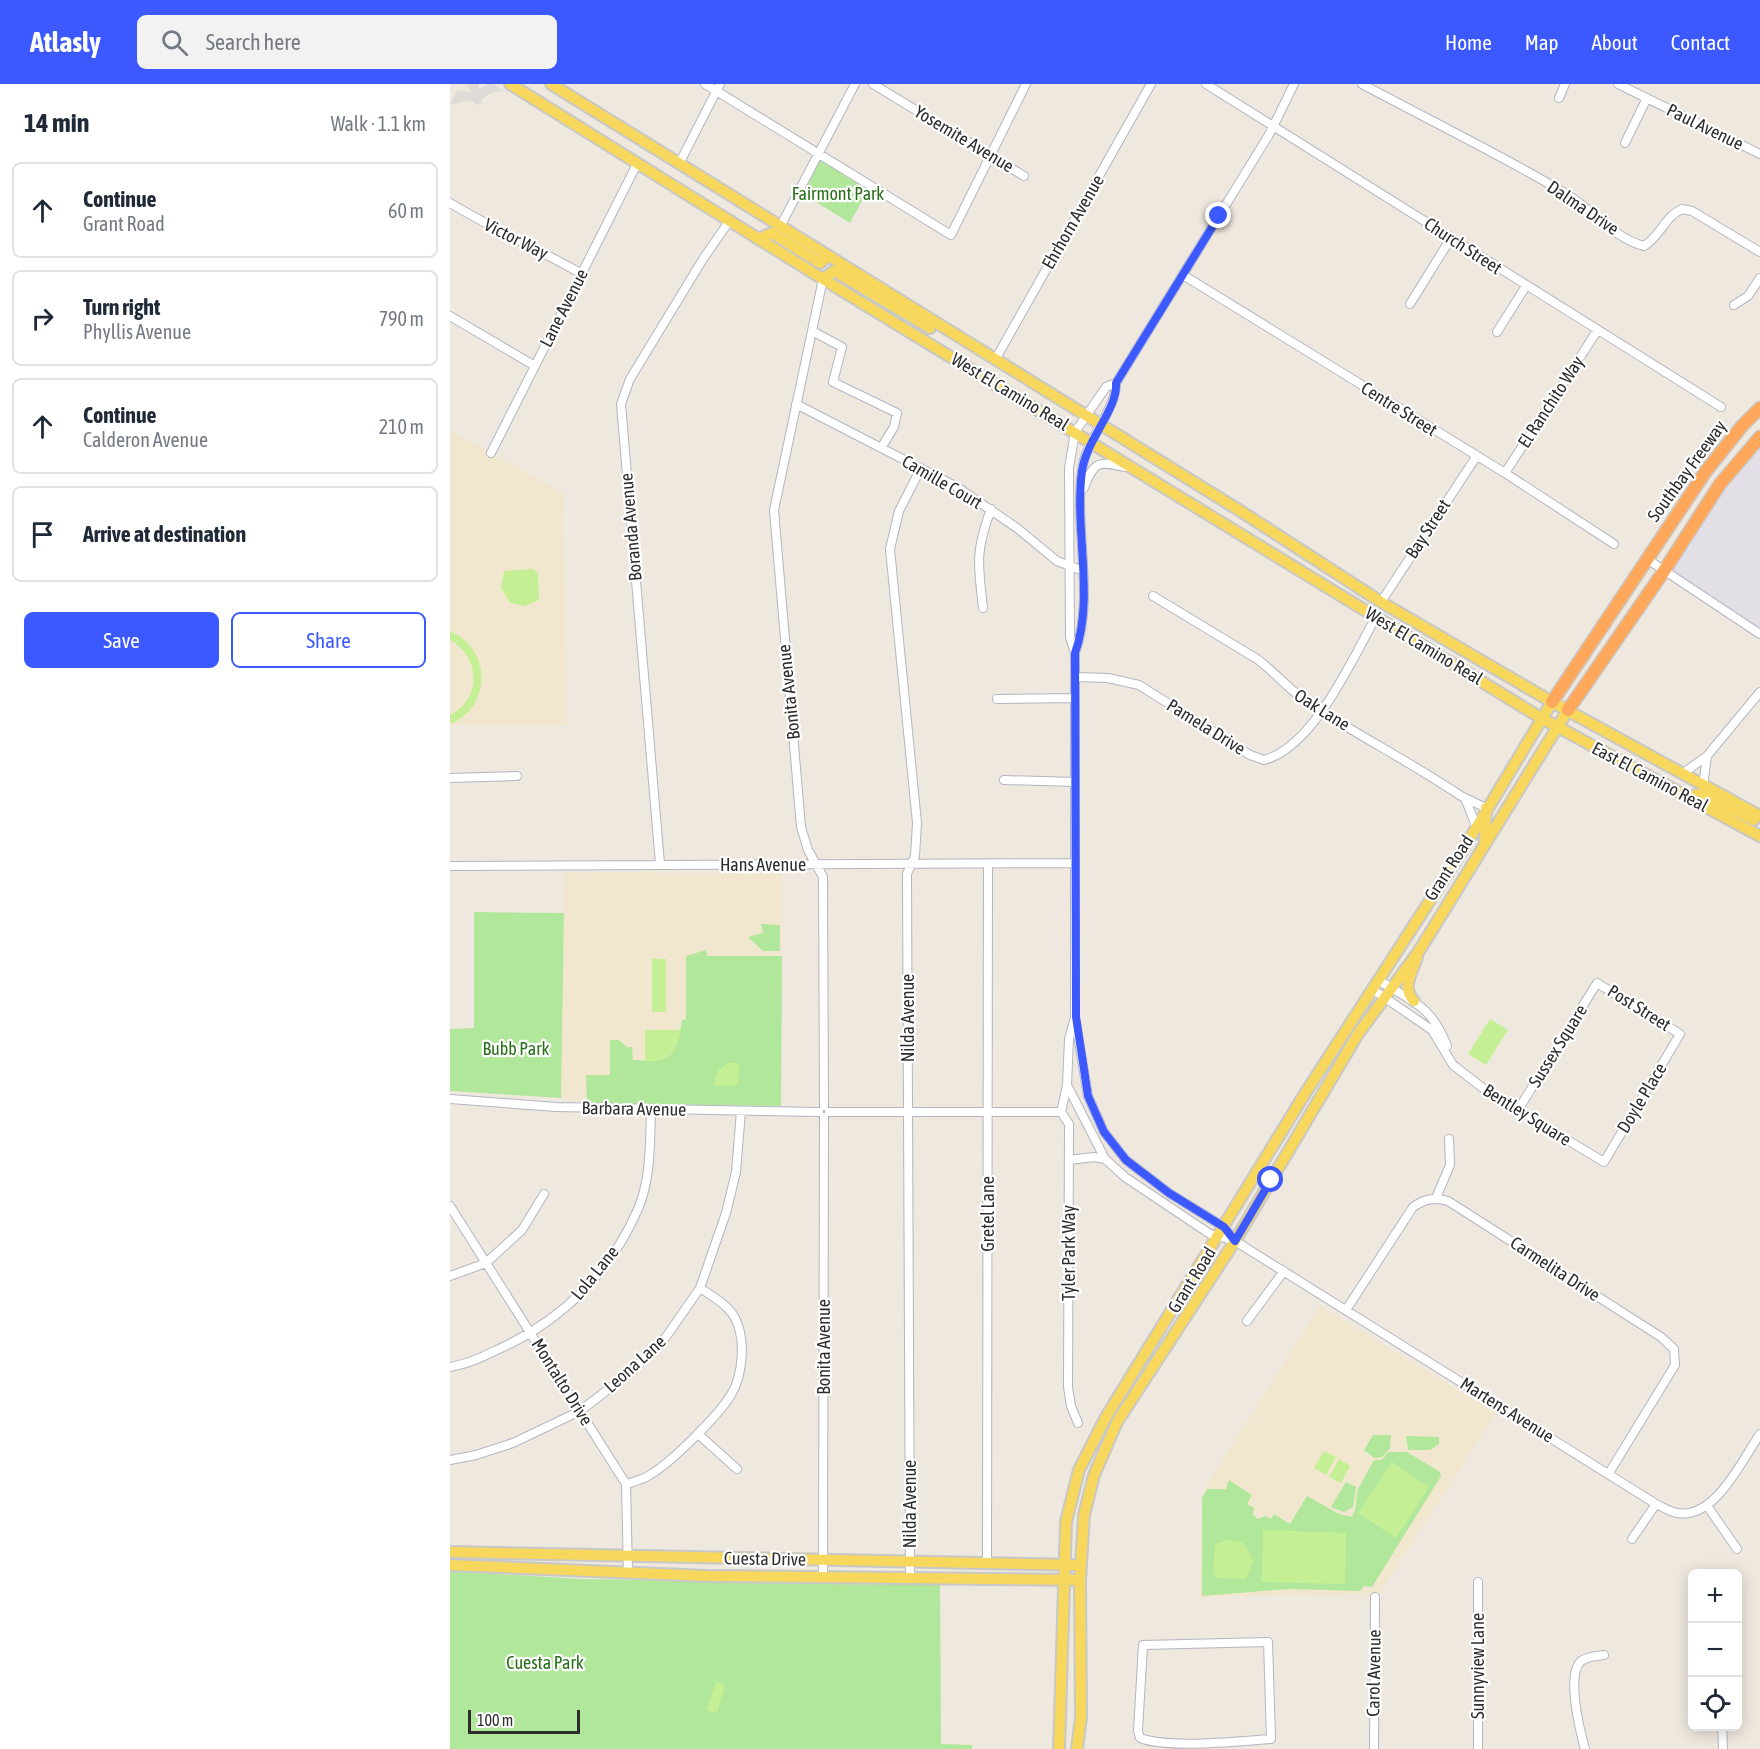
<!DOCTYPE html>
<html lang="en">
<head>
<meta charset="utf-8">
<style>
	:root { --surface:#fff; --page:#f2f2f3; --text:#1f2937; --muted:#747a83; --line:#e0e1e3; --accent:#3c59ff }
	body { margin:0; font-family:"Asap Condensed",sans-serif; background:var(--page); color:var(--text) }
	.controls { position:absolute; right:18px; bottom:18px; display:grid; overflow:hidden; border-radius:9px; box-shadow:0 3px 15px #0003 }
	.controls button { width:54px; height:54px; display:grid; place-items:center; padding:0; border:0; border-bottom:2px solid var(--line); background:var(--surface); color:var(--text); font:30px sans-serif }
	.scale { position:absolute; left:18px; bottom:15px; width:112px; box-sizing:border-box; padding-left:6px; border:3px solid #2d2d2d; border-top:0; font-size:16px; line-height:21px; white-space:nowrap; color:#2d2d2d; -webkit-text-stroke:4px #fff; paint-order:stroke }
	.stop { position:absolute; width:18px; height:18px; margin:-14px; border:4px solid #3c59ff; border-radius:50%; background:#fff }
	.stop.end { background:#3c59ff; border-color:#fff; box-shadow:0 2px 6px #0008 }
	.list { margin:0; padding:0; list-style:none }
	h2 { display:flex; justify-content:space-between; align-items:center; height:78px; margin:0; padding:0 24px; font-size:26px }
	h2 small { font-size:20px; font-weight:400; color:var(--muted) }
	.list li { display:grid; grid-template-columns:39px 1fr auto; gap:18px; align-items:center; box-sizing:border-box; height:96px; margin:0 12px 12px; padding:0 12px; border:2px solid var(--line); border-radius:9px }
	.list b { display:block; font-size:22px; white-space:nowrap }
	.list p { margin:0; font-size:20px; white-space:nowrap; color:var(--muted) }
	.list em { font-size:20px; font-style:normal; color:var(--muted) }
	.actions { display:flex; gap:12px; padding:18px 24px }
	.actions a { flex:1; padding:14px 0; border:2px solid var(--accent); border-radius:9px; text-align:center; font-size:21px; color:var(--accent) }
	.actions .main { background:var(--accent); color:#fff }
	.icon { flex:none; width:33px; height:33px; fill:none; stroke:currentColor; stroke-width:2; stroke-linecap:round; stroke-linejoin:round }
	.map { position:relative; flex:none; width:1310px; height:1665px; overflow:hidden }
	header { display:flex; align-items:center; gap:36px; box-sizing:border-box; height:84px; padding:0 30px; background:var(--accent); color:#fff }
	header strong { font-size:28px }
	nav { display:flex; gap:33px; margin-inline-start:auto; font-size:21px }
	.search { width:420px; height:54px; background:var(--page); display:flex; align-items:center; gap:15px; box-sizing:border-box; padding:0 21px; border-radius:9px; color:var(--muted); font-size:22px }
	main { display:flex }
	aside { flex:1; background:var(--surface) }
	.map>svg:first-child { display:block }
	.industrial { fill:#e2dfe7 }
	.education { fill:#f1e7ce }
	.green { fill:#b1e79a }
	.pitch { fill:#c5ef95 }
	.plaza { fill:#dfdbd6 }
	.lines { fill:none; stroke-linecap:round; stroke-linejoin:round }
	.minor-casing { stroke:#b3b5c1; stroke-width:10 }
	.major-casing { stroke:#c8c8c8; stroke-width:14 }
	.highway-casing { stroke:#c8c8c8; stroke-width:15 }
	.minor { stroke:#fff; stroke-width:8 }
	.major { stroke:#f7d85c; stroke-width:10 }
	.highway { stroke:#ffa75a; stroke-width:12 }
	.route { stroke:#3c59ff; stroke-width:8 }
	.labels { text-anchor:middle; stroke-width:4.5; stroke-linejoin:round; paint-order:stroke }
	.street-label { font-size:18px; fill:#2d2d2d; stroke:#fff }
	.park-label { font-size:18px; fill:#276f18; stroke:#fff }
</style>
</head>
<body>
<header>
<strong>Atlasly</strong>
<div class="search"><svg class="icon" aria-label="search" viewBox="0 0 24 24"><circle cx="10" cy="10" r="6"/><path d="M15 15l6 6"/></svg>Search here</div>
<nav><a>Home</a><a>Map</a><a>About</a><a>Contact</a></nav>
</header>
<main>
<aside>
<h2>14 min<small>Walk · 1.1 km</small></h2>
<ul class="list">
<li><svg class="icon" aria-label="ahead" viewBox="0 0 24 24"><path d="M12 20V5M6 11l6-6 6 6"/></svg><div><b>Continue</b><p>Grant Road</p></div><em>60 m</em></li>
<li><svg class="icon" aria-label="right" viewBox="0 0 24 24"><path d="M7 20v-9h11M14 6l5 5-5 5"/></svg><div><b>Turn right</b><p>Phyllis Avenue</p></div><em>790 m</em></li>
<li><svg class="icon" aria-label="ahead" viewBox="0 0 24 24"><path d="M12 20V5M6 11l6-6 6 6"/></svg><div><b>Continue</b><p>Calderon Avenue</p></div><em>210 m</em></li>
<li><svg class="icon" aria-label="arrive" viewBox="0 0 24 24"><path d="M6 21V4h12l-3 4 3 4H6"/></svg><div><b>Arrive at destination</b></div></li>
</ul>
<div class="actions"><a class="main">Save</a><a>Share</a></div>
</aside>
<div class="map">
<svg width="1310" height="1665" viewBox="0 0 1310 1665">
	<rect width="100%" height="100%" fill="#efe8df"/>
	<!-- industrial -->
	<path class="industrial" d="M1310,353V550L1214,487Z"/>
	<!-- education -->
	<path class="education" d="M0,346L113,409L117,641H0Z
		M114,788L332,790L331,1022L137,1019L111,1014Z
		M870,1222L1046,1329L929,1510L750,1513L752,1413L756,1402Z"/>
	<!-- green -->
	<path class="green" d="M370,76L418,106L400,139L353,110Z
		M24,828L114,829L111,1014L0,1007V945L24,944Z
		M311,840L330,841V867H313L298,853L313,849Z
		M256,866L257,872H332L331,1022L137,1019L136,991H160V956H169L177,963H182L183,976C223,978 225,974 232,936L236,935V872Z
		M923,1351H941L940,1364L932,1373L924,1374L914,1366Z
		M956,1352L989,1353V1360L980,1366H958Z
		M938,1368H957L990,1388L991,1392L922,1503L914,1502L910,1507L839,1505L752,1512V1414L757,1405H776L779,1396L802,1411L797,1420L804,1424L803,1431L808,1435L816,1432L821,1435L824,1430L840,1440L857,1412L889,1430L902,1433L906,1423L907,1407L924,1376H932Z
		M896,1398L906,1403L903,1423L894,1428L881,1423Z
		M0,1487L132,1495L490,1500L491,1660L522,1661V1665H0Z"/>
	<!-- pitch -->
	<path class="pitch" d="M83,485L88,489L89,516L75,522L60,519L51,504L54,487Z
		M0,547C42,565 42,623 0,640V631C32,615 31,573 0,556Z
		M202,875H216V928H202Z
		M1040,935L1058,946L1036,981L1018,970Z
		M195,946H231C226,969 219,978 195,977Z
		M279,979H289L288,1001L264,1002C264,990 268,985 279,979Z
		M874,1367L886,1373L876,1391L864,1384Z
		M889,1375L900,1382L891,1399L879,1393Z
		M942,1378L979,1403L946,1454L908,1429Z
		M813,1446L896,1449L895,1500L812,1498Z
		M778,1456C795,1456 798,1463 803,1478L796,1495L767,1494L763,1489L765,1460Z
		M266,1598L275,1601L267,1629L257,1626Z"/>
	<!-- plaza -->
	<path class="plaza" d="M17,0H29V6L37,0H43L53,6L39,10L31,16L32,19L25,21L24,18L14,17L0,21L7,6L21,9Z"/>
	<g class="lines">
		<defs>
			<path id="minor" d="M255,0L501,151L576,0
				M423,0L574,92
				M756,0L1271,323
				M912,0C979,36 1049,70 1115,109C1141,124 1163,154 1194,162C1211,152 1214,133 1232,125L1242,127L1310,168
				M1168,0L1310,70
				M1109,14L1115,0
				M1175,59L1197,14
				M229,80L270,0
				M0,119C43,145 88,165 132,190
				M330,143L405,0
				M733,191L1055,389L1164,460
				M373,195L324,426L351,743L358,766L373,793L374,1022
				M960,220L1001,154
				M1284,221L1298,212L1310,194
				M0,232L85,282
				M362,247L392,263L383,298L447,329L444,343L431,364
				M1047,248L1076,202
				M545,276L701,0
				M666,299L656,303L625,348L619,384L620,553L625,569V933L638,1012L654,1048L676,1076L719,1109L774,1143L785,1157L1206,1420C1213,1423 1220,1428 1227,1429C1265,1436 1292,1376 1310,1350
				M346,320L507,403L567,444L607,477L631,486
				M41,369L187,80
				M1055,389L1147,247
				M634,404C644,377 648,377 675,383
				M1197,475L1310,550
				M703,512L807,575C826,589 840,607 860,620C909,652 962,679 1011,712L1036,724
				M931,518L1026,373
				M533,524C528,480 525,468 541,425
				M625,569C645,515 624,445 632,387C635,356 667,325 666,299L820,49L844,0
				M625,593L658,594L689,601L800,671L814,676C864,663 902,575 926,533
				M547,615L625,614
				M1232,690L1257,672L1310,608
				M0,694L67,692
				M554,696L625,698
				M1253,702L1257,672
				M1015,714L1026,742
				M210,780L171,320L180,295L253,175L280,136
				M0,782L625,779
				M928,896C963,918 981,921 997,962
				M922,905L982,946L1003,981L1038,1008L1154,1078L1230,950L1147,899L1068,1026
				M624,937L619,955L617,1001L655,1075L675,1093L760,1150L785,1157
				M0,1015L106,1023L369,1028
				M379,1028H611
				M611,1028L619,1040L618,1303L621,1322L628,1339
				M611,1028L617,1001
				M619,1076L644,1073L655,1075
				M986,1114L1000,1081L999,1055
				M0,1122L176,1400L178,1489
				M0,1192L36,1179L72,1146L94,1110
				M896,1226L963,1123C975,1115 983,1113 998,1117L1211,1253L1224,1265L1225,1281L1159,1389
				M797,1237L834,1187
				M0,1283C19,1280 34,1272 51,1264C112,1236 161,1188 188,1125C201,1095 200,1058 201,1026
				M248,1350L287,1385
				M0,1376L26,1371L63,1359L130,1327L182,1287L216,1253L250,1204L276,1129L286,1088L291,1027
				M176,1400C183,1398 191,1396 198,1392C220,1380 267,1333 281,1311C293,1291 296,1255 285,1234C278,1221 262,1212 250,1204
				M1258,1423L1287,1465
				M1182,1455L1206,1420
				M537,1480L538,780
				M373,1494L374,1033
				M460,1494L457,790L465,772L467,739L440,465L449,427L471,384
				M818,1558L821,1655C788,1657 719,1665 690,1654L688,1647L693,1561Z
				M1272,1642L1273,1665
				M924,1665L925,1513
				M1028,1665V1498
				M1135,1665C1130,1647 1116,1591 1131,1577C1138,1572 1146,1572 1154,1571"/>
			<path id="major" d="M60,0L373,195L1091,634L1310,752
				M101,0L792,428L931,518L1102,618L1310,732
				M308,155L322,149L370,179L378,172
				M373,195L384,187L480,244
				M1242,715L1245,711L1251,710L1304,736
				M1035,758L1036,724
				M964,917C951,903 962,889 967,873
				M0,1468L631,1481
				M0,1481L258,1492L630,1496
				M609,1665L616,1438L629,1386L656,1333L856,1008L1014,764L1102,618
				M627,1665L631,1633L630,1496L634,1431L644,1391L667,1338L785,1157L908,950L969,867L1118,626"/>
			<path id="highway" d="M1102,618L1256,387L1292,342L1310,324
				M1118,626L1214,487L1270,400L1310,353"/>
		</defs>
		<!-- minor casing -->
		<use href="#minor" class="minor-casing"/>
		<!-- major casing -->
		<use href="#major" class="major-casing"/>
		<!-- highway casing -->
		<use href="#highway" class="highway-casing"/>
		<!-- minor -->
		<use href="#minor" class="minor"/>
		<!-- major -->
		<use href="#major" class="major"/>
		<!-- highway -->
		<use href="#highway" class="highway"/>
	</g>
	<g class="lines">
		<!-- route -->
		<path class="route" d="M769,132L666,299C668,325 636,356 632,387C624,445 645,514 625,569L626,933L638,1012L654,1048L676,1076L719,1109L774,1143L785,1157L821,1096"/>
	</g>
	<g class="labels">
		<!-- street labels -->
		<g class="street-label">
			<text transform="translate(1255 43) rotate(26)" y="6">Paul Avenue</text>
			<text transform="translate(514 55) rotate(31)" y="6">Yosemite Avenue</text>
			<text transform="translate(1133 124) rotate(34)" y="6">Dalma Drive</text>
			<text transform="translate(623 138) rotate(-60)" y="6">Ehrhorn Avenue</text>
			<text transform="translate(66 155) rotate(27)" y="6">Victor Way</text>
			<text transform="translate(1013 162) rotate(33)" y="6">Church Street</text>
			<text transform="translate(114 224) rotate(-63)" y="6">Lane Avenue</text>
			<text transform="translate(560 308) rotate(31)" y="6">West El Camino Real</text>
			<text transform="translate(1101 318) rotate(-57)" y="6">El Ranchito Way</text>
			<text transform="translate(949 325) rotate(32)" y="6">Centre Street</text>
			<text transform="translate(1237 387) rotate(-54)" y="6">Southbay Freeway</text>
			<text transform="translate(492 398) rotate(30)" y="6">Camille Court</text>
			<text transform="translate(181 443) rotate(-95)" y="6">Boranda Avenue</text>
			<text transform="translate(978 445) rotate(-57)" y="6">Bay Street</text>
			<text transform="translate(974 562) rotate(31)" y="6">West El Camino Real</text>
			<text transform="translate(339 608) rotate(-96)" y="6">Bonita Avenue</text>
			<text transform="translate(872 626) rotate(32)" y="6">Oak Lane</text>
			<text transform="translate(756 643) rotate(32)" y="6">Pamela Drive</text>
			<text transform="translate(1200 693) rotate(28)" y="6">East El Camino Real</text>
			<text x="313" y="787">Hans Avenue</text>
			<text transform="translate(999 784) rotate(-57)" y="6">Grant Road</text>
			<text transform="translate(1189 924) rotate(32)" y="6">Post Street</text>
			<text transform="translate(458 934) rotate(-90)" y="6">Nilda Avenue</text>
			<text transform="translate(1108 962) rotate(-58)" y="6">Sussex Square</text>
			<text transform="translate(1192 1014) rotate(-59)" y="6">Doyle Place</text>
			<text transform="translate(184 1025) rotate(1)" y="6">Barbara Avenue</text>
			<text transform="translate(1077 1031) rotate(32)" y="6">Bentley Square</text>
			<text transform="translate(538 1130) rotate(-90)" y="6">Gretel Lane</text>
			<text transform="translate(619 1169) rotate(-90)" y="6">Tyler Park Way</text>
			<text transform="translate(1105 1185) rotate(33)" y="6">Carmelita Drive</text>
			<text transform="translate(145 1189) rotate(-51)" y="6">Lola Lane</text>
			<text transform="translate(742 1196) rotate(-58)" y="6">Grant Road</text>
			<text transform="translate(374 1263) rotate(-90)" y="6">Bonita Avenue</text>
			<text transform="translate(185 1280) rotate(-42)" y="6">Leona Lane</text>
			<text transform="translate(112 1298) rotate(58)" y="6">Montalto Drive</text>
			<text transform="translate(1057 1326) rotate(32)" y="6">Martens Avenue</text>
			<text transform="translate(460 1420) rotate(-90)" y="6">Nilda Avenue</text>
			<text transform="translate(315 1475) rotate(1)" y="6">Cuesta Drive</text>
			<text transform="translate(1028 1582) rotate(-90)" y="6">Sunnyview Lane</text>
			<text transform="translate(924 1589) rotate(-89)" y="6">Carol Avenue</text>
		</g>
		<!-- park labels -->
		<g class="park-label">
			<text x="388" y="116">Fairmont Park</text>
			<text x="66" y="971">Bubb Park</text>
			<text x="95" y="1585">Cuesta Park</text>
		</g>
	</g>
</svg>
<div class="controls">
<button>+</button>
<button>−</button>
<button><svg class="icon" aria-label="locate" viewBox="0 0 24 24"><circle cx="12" cy="12" r="6"/><path d="M12 2v4M12 18v4M2 12h4M18 12h4"/></svg></button>
</div>
<div class="scale">100 m</div>
<div class="stop" style="left:821px;top:1096px"></div>
<div class="stop end" style="left:769px;top:132px"></div>
</div>
</main>
</body>
</html>
